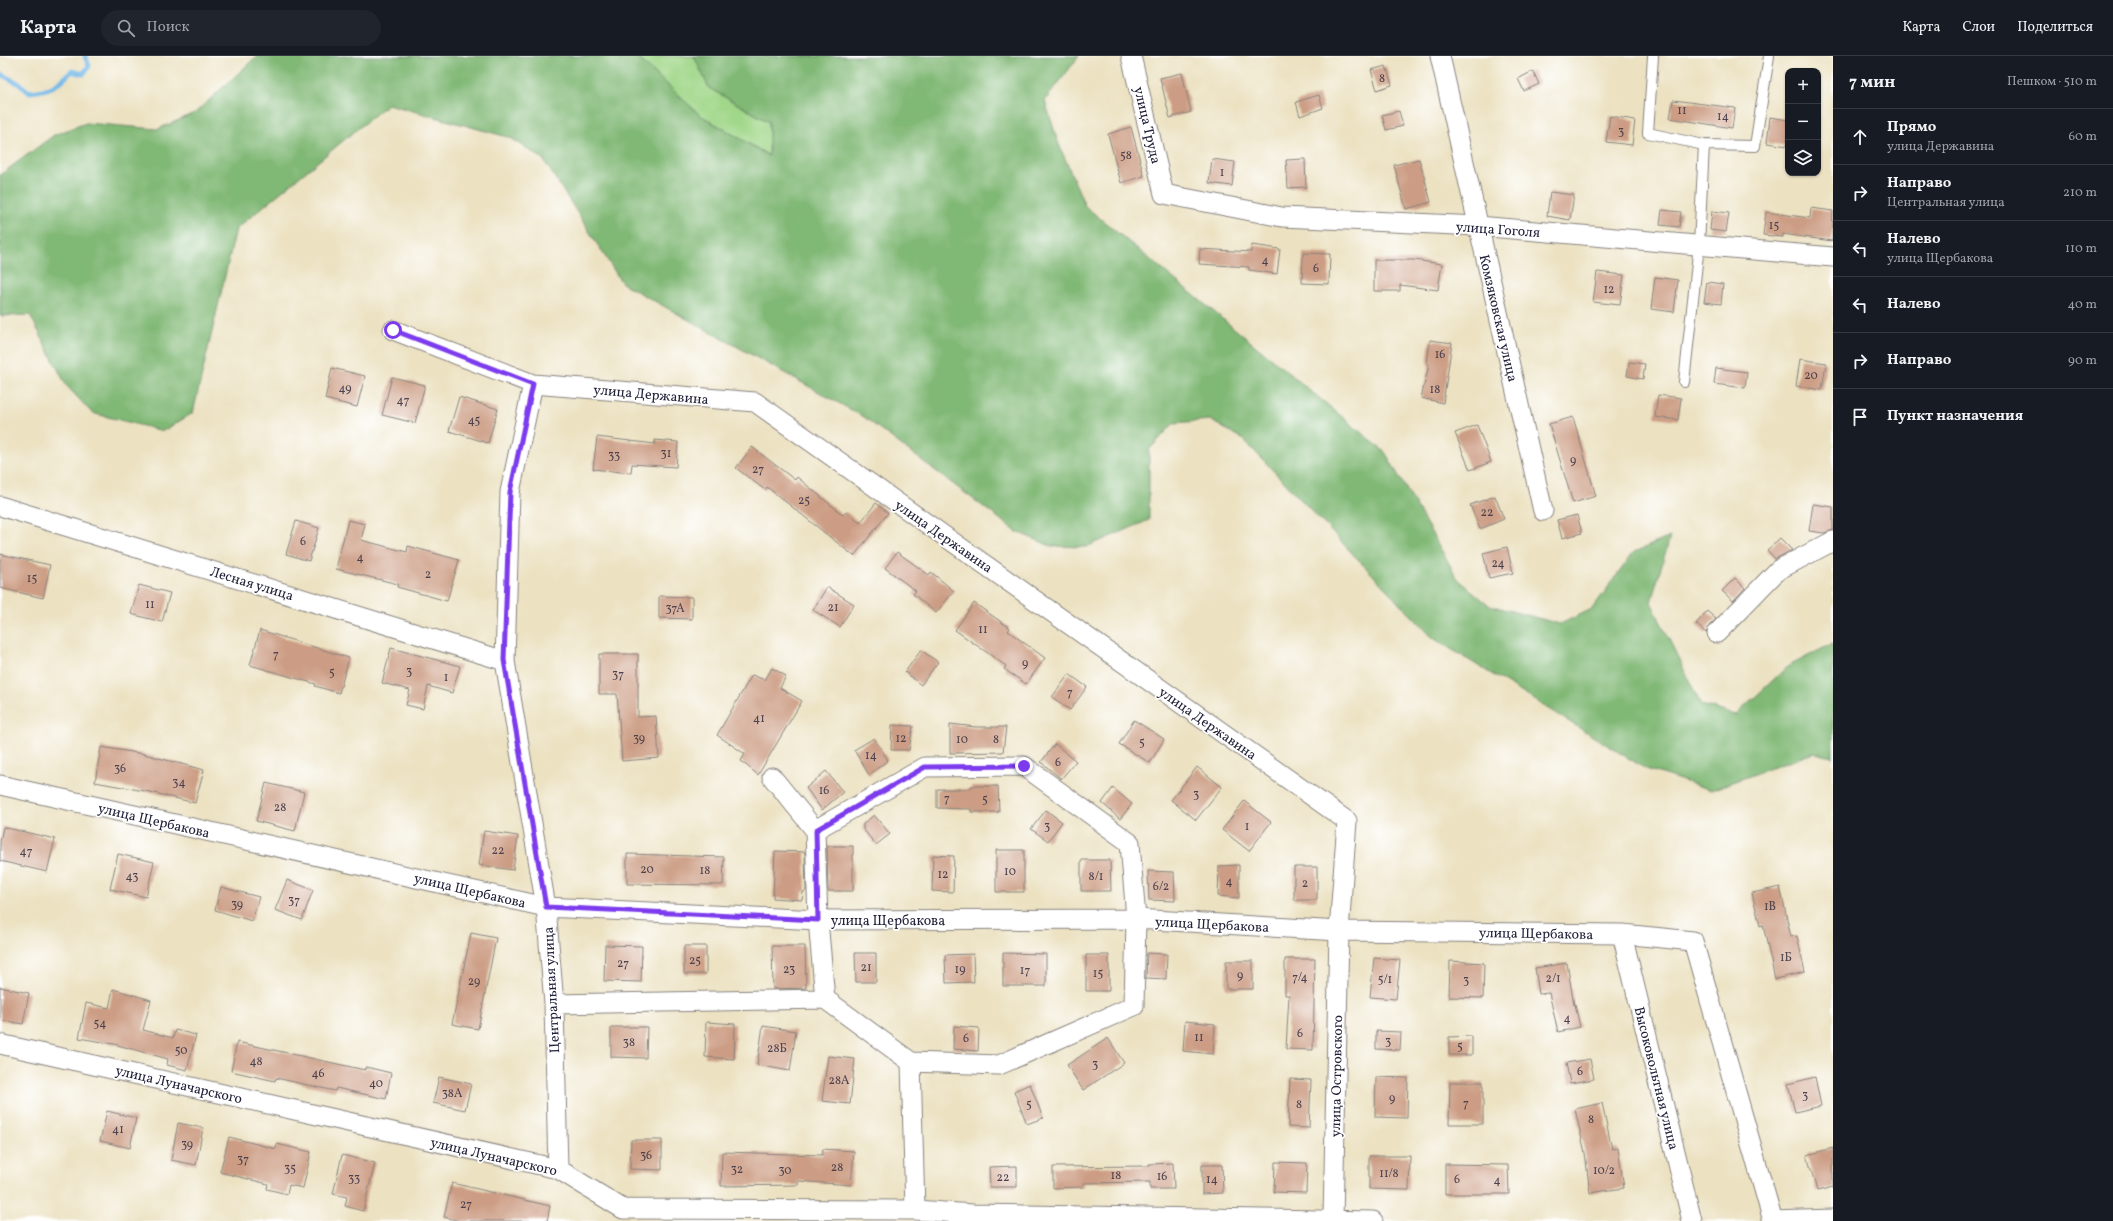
<!DOCTYPE html>
<html lang="ru">
<head>
<meta charset="utf-8">
<style>
	:root { --surface:#171b24; --page:#20242c; --text:#f1f3f6; --muted:#9ea1a6; --line:#363941 }
	body { margin:0; font-family:Vollkorn,serif; background:var(--page); color:var(--text) }
	.controls { position:absolute; right:12px; top:12px; display:grid; overflow:hidden; border-radius:8px; box-shadow:0 1px 3px #0004 }
	.controls button { width:36px; height:36px; display:grid; place-items:center; padding:0; border:0; border-bottom:1px solid var(--line); background:var(--surface); color:var(--text); font:20px sans-serif }
	.stop { position:absolute; width:12px; height:12px; margin:-9px; border:3px solid #7c3aed; border-radius:50%; background:#fff }
	.stop.end { background:#7c3aed; border-color:#fff; box-shadow:0 1px 4px #0008 }
	.list { margin:0; padding:0; list-style:none }
	h2 { display:flex; justify-content:space-between; align-items:center; height:52px; margin:0; padding:0 16px; font-size:17px }
	h2 small { font-size:13px; font-weight:400; color:var(--muted) }
	.list li { display:grid; grid-template-columns:26px 1fr auto; gap:12px; align-items:center; box-sizing:border-box; height:56px; padding:0 16px; border-top:1px solid var(--line) }
	.list b { display:block; font-size:15px; white-space:nowrap }
	.list p { margin:0; font-size:13px; white-space:nowrap; color:var(--muted) }
	.list em { font-size:13px; font-style:normal; color:var(--muted) }
	.icon { flex:none; width:22px; height:22px; fill:none; stroke:currentColor; stroke-width:2; stroke-linecap:round; stroke-linejoin:round }
	.map { position:relative; flex:none; width:1833px; height:1165px; overflow:hidden }
	header { display:flex; align-items:center; gap:24px; box-sizing:border-box; height:56px; padding:0 20px; background:var(--surface); border-bottom:1px solid var(--line) }
	header strong { font-size:19px }
	nav { display:flex; gap:22px; margin-inline-start:auto; font-size:14px }
	.search { width:280px; height:36px; background:var(--page); display:flex; align-items:center; gap:10px; box-sizing:border-box; padding:0 14px; border-radius:22px; color:var(--muted); font-size:15px }
	main { display:flex }
	aside { flex:1; background:var(--surface) }
	.map>svg:first-child { display:block }
	.green { fill:#a0d789; stroke:#617c62 }
	.forest { fill:#80b875; stroke:#516d58 }
	.lines { fill:none; stroke-linecap:round; stroke-linejoin:round }
	.stream { stroke:#70b8e8; stroke-width:5 }
	.building { fill:#cc9d84 }
	.service-casing { stroke:#87827e; stroke-width:12 }
	.minor-casing { stroke:#87827e; stroke-width:21 }
	.service { stroke:#fff; stroke-width:10 }
	.minor { stroke:#fff; stroke-width:19 }
	.route { stroke:#7c3aed; stroke-width:5 }
	.labels { text-anchor:middle; stroke-width:3.5; stroke-linejoin:round; paint-order:stroke }
	.number-label { font-size:12px; fill:#4c414d }
	.street-label { font-size:14px; fill:#22223b; stroke:#fff }
</style>
</head>
<body>
<header>
<strong>Карта</strong>
<div class="search"><svg class="icon" aria-label="search" viewBox="0 0 24 24"><circle cx="10" cy="10" r="6"/><path d="M15 15l6 6"/></svg>Поиск</div>
<nav><a>Карта</a><a>Слои</a><a>Поделиться</a></nav>
</header>
<main>
<div class="map">
<svg width="1833" height="1165" viewBox="0 0 1833 1165">
	<rect width="100%" height="100%" fill="#fff"/>
	<filter id="ink" filterUnits="userSpaceOnUse"><feTurbulence type="fractalNoise" baseFrequency=".025" numOctaves="2"/><feDisplacementMap in="SourceGraphic" scale="8" xChannelSelector="R" yChannelSelector="G"/><feConvolveMatrix kernelMatrix="1 2 1 2 8 2 1 2 1" color-interpolation-filters="sRGB"/></filter>
	<filter id="wash" filterUnits="userSpaceOnUse"><feTurbulence type="fractalNoise" baseFrequency=".012" numOctaves="4" result="noise"/><feDisplacementMap in="SourceGraphic" scale="16" xChannelSelector="R" yChannelSelector="G"/><feGaussianBlur stdDeviation="0.9" result="paint"/><feColorMatrix in="noise" values="0 0 0 0 0 0 0 0 0 0 0 0 0 0 0 0 0 1.4 0 .05"/><feComposite in="paint" operator="in"/></filter>
	<g filter="url(#wash)">
		<rect width="100%" height="100%" fill="#ece2c2"/>
		<!-- green -->
		<path class="green" d="M636,0H694L709,32L769,66L770,100L700,59Z"/>
		<!-- forest -->
		<path class="forest" d="M257,0H636L700,59L769,100V66L709,32L694,0H1079L1045,45L1058,86L1085,150L1385,396L1458,523L1489,549L1560,568L1592,553L1634,496L1670,481L1651,546L1701,649L1736,659L1787,611L1833,587V701L1813,697L1711,734L1646,713L1433,582L1244,384L1210,364L1174,367L1149,394V464L1086,491L1051,490L1017,476L864,361L622,227L543,103L511,82L388,48L236,173L193,357L163,375L92,357L66,329L30,259L0,260V119L54,79L86,67L158,73L195,57Z"/>
		<g class="lines">
			<!-- stream -->
			<path class="stream" d="M0,18L18,27L29,36C51,34 57,30 72,15L83,18L89,10L85,0"/>
		</g>
		<g id="blocks">
			<!-- building -->
			<path class="building" d="M1386,10L1392,29L1377,34L1371,14Z
				M1533,15L1539,28L1524,35L1518,23Z
				M1182,17L1191,56L1170,62L1160,22Z
				M1319,39L1323,52L1300,60L1296,46Z
				M1673,44L1735,52L1732,72L1670,62Z
				M1399,55L1403,70L1386,74L1382,59Z
				M1610,60L1635,64L1632,89L1606,86Z
				M1770,61L1788,64V90L1767,87Z
				M1131,71L1144,120L1121,127L1108,78Z
				M1212,103L1235,106L1232,130L1209,127Z
				M1305,103L1306,131L1288,132L1286,104Z
				M1419,103L1431,146L1406,153L1394,109Z
				M1550,136L1574,139L1570,164L1547,160Z
				M1811,152L1833,155L1832,185L1783,178V181L1763,179L1766,156L1810,162Z
				M1662,154L1681,156L1679,171L1660,169Z
				M1712,155L1729,157L1726,176L1710,174Z
				M1252,189L1280,193L1277,218L1249,214V211L1199,208L1200,193L1251,196Z
				M1303,197L1330,198L1329,228L1302,227Z
				M1374,204H1414L1442,208L1438,234L1400,229V235H1374Z
				M1597,216L1624,219L1620,249L1593,246Z
				M1655,221L1678,224L1674,256L1651,253Z
				M1707,226L1723,228L1721,248L1704,246Z
				M1430,284L1452,287L1443,347L1421,342L1429,309L1427,308Z
				M1800,303L1826,307L1822,334L1796,330Z
				M1629,306L1645,308L1643,323L1627,320Z
				M332,312L365,320L357,351L325,343Z
				M1716,312L1747,316L1745,332L1714,328Z
				M392,321L425,329L415,367L382,359Z
				M1658,339L1681,342L1678,364L1655,361Z
				M459,341L498,353L488,387L449,375Z
				M1573,361L1596,440L1573,447L1549,368Z
				M1477,369L1491,406L1470,414L1455,377Z
				M597,381L655,388V384L678,386L676,411L632,408L631,417L593,413Z
				M752,391L795,424L797,421L843,459L846,456L860,467L876,447L888,457L854,500L767,431L765,434L736,412Z
				M1495,440L1504,463L1480,473L1470,449Z
				M1813,448L1833,451V474L1824,477L1809,475Z
				M1577,459L1582,477L1562,482L1557,464Z
				M348,464L365,468L361,484L407,496L408,490L459,504L447,545L397,531L398,528L336,513Z
				M296,465L319,472L309,505L286,498Z
				M1780,482L1792,494L1775,503L1767,494Z
				M1507,491L1513,517L1489,522L1483,497Z
				M897,496L929,519L931,516L954,535L936,557L913,538L916,535L885,512Z
				M0,498L50,509L43,542L0,532Z
				M1735,522L1745,532L1733,545L1722,535Z
				M139,529L170,537L162,566L131,558Z
				M827,531L854,548L840,571L813,554Z
				M659,540L692,541V563L659,562Z
				M974,547L1010,572L1008,575L1045,602L1026,628L1004,613L1006,610L955,574Z
				M1707,555L1716,563L1709,570L1706,577L1696,568Z
				M260,574L349,602L339,637L315,630L316,628L250,609Z
				M391,592L460,610L452,637L428,630L423,653L406,649L410,634L382,627Z
				M921,594L938,606L921,629L905,616Z
				M599,598H638V661L656,660L659,702L622,705L617,638H599Z
				M772,612L786,620L780,632L802,645L758,719L741,705L745,698L717,679L752,619L765,624Z
				M1069,618L1087,631L1070,654L1052,641Z
				M1134,664L1164,683L1150,707L1119,688Z
				M950,668L976,671H1006L1003,696L950,697Z
				M892,669L913,670L909,694H891Z
				M874,682L888,704L869,719L854,694Z
				M1055,688L1076,705L1061,723L1041,706Z
				M101,691L144,698L204,714L195,747L150,736L95,726Z
				M1197,711L1222,731L1196,764L1171,744Z
				M826,715L843,736L822,754L806,732Z
				M266,727L304,736L295,775L256,765Z
				M971,730H998L999,756H971V753L937,752V733H971Z
				M1113,732L1132,748L1120,763L1102,747Z
				M1244,745L1271,766L1249,795L1222,774Z
				M1046,754L1062,766L1048,785L1031,773Z
				M874,759L890,778L876,789L863,773V768Z
				M3,771L55,783L47,816L0,805V786Z
				M484,775L518,780L513,814L479,809Z
				M827,790H853V835H828Z
				M996,794H1024V836H996Z
				M775,795L805,796L806,835L803,836L802,844L773,842Z
				M118,798L154,806L146,841L110,833Z
				M627,798L724,801L723,829L627,828Z
				M933,799L954,800L953,836L932,835Z
				M1081,804H1110L1111,835H1081Z
				M1239,809V842L1218,840L1219,810Z
				M1294,811H1317V844H1294Z
				M1148,815L1174,816L1175,845L1149,844Z
				M287,824L313,834L302,864L275,854Z
				M221,831L259,841L252,865L215,854Z
				M1780,831L1791,881L1797,880L1805,916L1775,923L1763,869L1760,870L1752,837Z
				M471,877L496,882L478,973L452,968Z
				M605,889L642,890L641,926L604,925Z
				M684,890H706V918H684Z
				M772,890H805L806,932L773,933Z
				M855,897H876V926H856Z
				M1003,897L1046,898V930H1003Z
				M1147,897L1167,898L1166,923L1146,922Z
				M973,898L974,926L946,927L945,899Z
				M1086,899H1109V935H1086Z
				M1374,902L1400,904L1396,943L1370,941Z
				M1285,903H1315L1313,994L1286,993L1289,939H1285Z
				M1226,905H1253V933H1226Z
				M1450,905L1484,907L1483,942L1449,941Z
				M1567,907L1574,949L1575,948L1580,971L1558,976L1549,937L1539,938L1535,912Z
				M0,931L29,937L23,968L0,964Z
				M113,933L151,944L143,974L173,982L175,974L196,979L187,1014L167,1009L168,1003L114,988L79,982L86,947L109,952Z
				M1185,965L1215,968L1213,998L1183,995Z
				M706,966L735,968L734,1003L705,1001Z
				M763,970L796,975L790,1015L757,1009Z
				M954,970L979,972L978,995L953,993Z
				M611,971H647L646,1002L611,1001Z
				M1376,975L1401,976L1400,994L1376,993Z
				M1472,980V999H1449V981Z
				M1108,982L1124,1007L1083,1034L1067,1009Z
				M237,986L365,1014L366,1011L391,1017L386,1043L336,1032L335,1035L276,1022L275,1025L231,1015Z
				M828,1000L855,1003L850,1048L822,1045Z
				M1590,1003L1594,1023L1570,1027L1566,1007Z
				M439,1021L471,1028L465,1054L433,1047Z
				M1376,1021L1408,1022L1407,1062L1375,1061Z
				M1815,1021L1821,1050L1795,1056L1788,1028Z
				M1290,1023L1311,1024L1309,1072L1288,1071Z
				M1450,1026H1483V1068H1449Z
				M1030,1028L1043,1062L1027,1068L1014,1035Z
				M1602,1047L1612,1093L1618,1092L1624,1132L1590,1137L1585,1097L1575,1053Z
				M107,1055L136,1062L130,1092L100,1085Z
				M178,1067L203,1072L196,1109L171,1104Z
				M229,1081L276,1093L277,1088L311,1096L303,1132L289,1129L287,1138L267,1133L268,1128L220,1116Z
				M631,1084H662V1114L630,1113Z
				M1833,1092V1131L1817,1135L1807,1099Z
				M823,1093L854,1095L851,1129L798,1125V1129L721,1130L722,1096L822,1099Z
				M342,1099L375,1107L363,1155L345,1150L347,1141L333,1138Z
				M1369,1100H1410L1409,1134L1369,1133Z
				M1275,1106L1307,1107L1306,1137L1274,1136Z
				M1173,1107L1174,1133H1150V1126L1083,1127V1131L1053,1132V1111L1149,1110V1108Z
				M1445,1108L1508,1109L1509,1138H1445Z
				M1202,1109H1222L1223,1137L1202,1138Z
				M1017,1110V1131H990L989,1111Z
				M452,1127L550,1150L547,1165H460L444,1161Z"/>
		</g>
	</g>
	<g filter="url(#ink)">
		<use href="#blocks" fill-opacity="0" stroke="#87827e" stroke-width="1"/>
		<g class="lines">
			<defs>
				<path id="service" d="M1653,0L1648,77L1704,89
					M1684,326L1699,189L1704,89L1755,90L1769,0"/>
				<path id="minor" d="M1131,0L1164,138L1282,161L1478,170L1833,201
					M1440,0L1543,455
					M393,274L533,328L755,346L1347,765L1339,875L1333,1165
					M533,328L510,436L505,605L546,851L554,948L558,1113
					M0,450L505,605
					M1717,577L1778,514L1833,485
					M1024,710L1130,787L1136,863L1134,950L999,1009L911,1006L825,943L818,864L815,774L925,711Z
					M772,721L815,774
					M0,729L546,851L818,864L1136,863L1339,875L1622,878L1693,885L1773,1165
					M1622,878L1692,1165
					M554,948L825,943
					M0,988L558,1113L623,1153L915,1154L973,1158L1373,1165
					M911,1006L915,1154
					M1773,1165L1833,1163"/>
			</defs>
			<!-- service casing -->
			<use href="#service" class="service-casing"/>
			<!-- minor casing -->
			<use href="#minor" class="minor-casing"/>
			<!-- service -->
			<use href="#service" class="service"/>
			<!-- minor -->
			<use href="#minor" class="minor"/>
		</g>
	</g>
	<g class="lines" filter="url(#ink)">
		<!-- route -->
		<path class="route" d="M393,274L533,328L510,436L504,604L546,851L818,864L816,774L925,711L1024,710"/>
	</g>
	<g class="labels">
		<!-- number labels -->
		<g class="number-label">
			<text x="1382" y="26">8</text>
			<text x="1682" y="58">11</text>
			<text x="1723" y="64">14</text>
			<text x="1621" y="79">3</text>
			<text x="1126" y="103">58</text>
			<text x="1222" y="120">1</text>
			<text x="1774" y="173">15</text>
			<text x="1265" y="208">4</text>
			<text x="1316" y="216">6</text>
			<text x="1609" y="237">12</text>
			<text x="1440" y="302">16</text>
			<text x="1811" y="323">20</text>
			<text x="345" y="336">49</text>
			<text x="1435" y="337">18</text>
			<text x="403" y="348">47</text>
			<text x="474" y="368">45</text>
			<text x="666" y="401">31</text>
			<text x="614" y="403">33</text>
			<text x="1573" y="408">9</text>
			<text x="758" y="417">27</text>
			<text x="804" y="448">25</text>
			<text x="1487" y="460">22</text>
			<text x="303" y="489">6</text>
			<text x="360" y="505">4</text>
			<text x="1498" y="511">24</text>
			<text x="428" y="522">2</text>
			<text x="32" y="526">15</text>
			<text x="150" y="552">11</text>
			<text x="833" y="555">21</text>
			<text x="675" y="556">37А</text>
			<text x="983" y="577">11</text>
			<text x="276" y="602">7</text>
			<text x="1025" y="611">9</text>
			<text x="409" y="619">3</text>
			<text x="332" y="620">5</text>
			<text x="618" y="622">37</text>
			<text x="446" y="625">1</text>
			<text x="1070" y="640">7</text>
			<text x="759" y="666">41</text>
			<text x="639" y="686">39</text>
			<text x="901" y="686">12</text>
			<text x="962" y="687">10</text>
			<text x="996" y="687">8</text>
			<text x="1142" y="690">5</text>
			<text x="871" y="703">14</text>
			<text x="1058" y="710">6</text>
			<text x="120" y="716">36</text>
			<text x="179" y="730">34</text>
			<text x="824" y="738">16</text>
			<text x="1196" y="742">3</text>
			<text x="947" y="746">7</text>
			<text x="985" y="747">5</text>
			<text x="280" y="755">28</text>
			<text x="1047" y="774">3</text>
			<text x="1247" y="774">1</text>
			<text x="498" y="798">22</text>
			<text x="26" y="799">47</text>
			<text x="647" y="817">20</text>
			<text x="705" y="818">18</text>
			<text x="1010" y="819">10</text>
			<text x="943" y="822">12</text>
			<text x="132" y="824">43</text>
			<text x="1096" y="824">8/1</text>
			<text x="1229" y="829">4</text>
			<text x="1305" y="831">2</text>
			<text x="1161" y="834">6/2</text>
			<text x="294" y="848">37</text>
			<text x="237" y="852">39</text>
			<text x="1770" y="854">1В</text>
			<text x="1786" y="905">1Б</text>
			<text x="695" y="908">25</text>
			<text x="623" y="911">27</text>
			<text x="866" y="915">21</text>
			<text x="789" y="917">23</text>
			<text x="960" y="917">19</text>
			<text x="1025" y="918">17</text>
			<text x="1098" y="921">15</text>
			<text x="1240" y="923">9</text>
			<text x="1300" y="925">7/4</text>
			<text x="1553" y="926">2/1</text>
			<text x="1385" y="927">5/1</text>
			<text x="1466" y="928">3</text>
			<text x="474" y="929">29</text>
			<text x="1567" y="966">4</text>
			<text x="100" y="971">54</text>
			<text x="1300" y="981">6</text>
			<text x="1199" y="985">11</text>
			<text x="966" y="986">6</text>
			<text x="1388" y="989">3</text>
			<text x="629" y="990">38</text>
			<text x="1460" y="994">5</text>
			<text x="777" y="996">28Б</text>
			<text x="181" y="998">50</text>
			<text x="256" y="1009">48</text>
			<text x="1095" y="1012">3</text>
			<text x="1580" y="1019">6</text>
			<text x="318" y="1021">46</text>
			<text x="839" y="1028">28А</text>
			<text x="376" y="1031">40</text>
			<text x="452" y="1041">38А</text>
			<text x="1805" y="1043">3</text>
			<text x="1392" y="1046">9</text>
			<text x="1466" y="1051">7</text>
			<text x="1029" y="1052">5</text>
			<text x="1299" y="1052">8</text>
			<text x="1591" y="1067">8</text>
			<text x="118" y="1077">41</text>
			<text x="187" y="1092">39</text>
			<text x="646" y="1103">36</text>
			<text x="243" y="1107">37</text>
			<text x="837" y="1115">28</text>
			<text x="290" y="1116">35</text>
			<text x="737" y="1117">32</text>
			<text x="785" y="1118">30</text>
			<text x="1604" y="1118">10/2</text>
			<text x="1389" y="1121">11/8</text>
			<text x="1116" y="1123">18</text>
			<text x="1162" y="1124">16</text>
			<text x="1003" y="1125">22</text>
			<text x="354" y="1126">33</text>
			<text x="1212" y="1127">14</text>
			<text x="1457" y="1127">6</text>
			<text x="1497" y="1128">4</text>
			<text x="466" y="1152">27</text>
		</g>
		<!-- street labels -->
		<g class="street-label">
			<text transform="translate(1148 69) rotate(77)" y="5">улица Труда</text>
			<text transform="translate(1498 173) rotate(4)" y="5">улица Гоголя</text>
			<text transform="translate(1499 262) rotate(77)" y="5">Комзяковская улица</text>
			<text transform="translate(651 338) rotate(5)" y="5">улица Державина</text>
			<text transform="translate(944 480) rotate(35)" y="5">улица Державина</text>
			<text transform="translate(252 527) rotate(17)" y="5">Лесная улица</text>
			<text transform="translate(1208 667) rotate(35)" y="5">улица Державина</text>
			<text transform="translate(154 764) rotate(13)" y="5">улица Щербакова</text>
			<text transform="translate(470 834) rotate(13)" y="5">улица Щербакова</text>
			<text x="888" y="869">улица Щербакова</text>
			<text transform="translate(1212 868) rotate(3)" y="5">улица Щербакова</text>
			<text transform="translate(1536 877) rotate(1)" y="5">улица Щербакова</text>
			<text transform="translate(551 934) rotate(-93)" y="5">Центральная улица</text>
			<text transform="translate(1336 1020) rotate(-89)" y="5">улица Островского</text>
			<text transform="translate(1657 1022) rotate(76)" y="5">Высоковольтная улица</text>
			<text transform="translate(179 1028) rotate(13)" y="5">улица Луначарского</text>
			<text transform="translate(494 1100) rotate(13)" y="5">улица Луначарского</text>
		</g>
	</g>
</svg>
<div class="controls">
<button>+</button>
<button>−</button>
<button><svg class="icon" aria-label="layers" viewBox="0 0 24 24"><path d="M12 4l9 5-9 5-9-5zM3 14l9 5 9-5"/></svg></button>
</div>
<div class="stop" style="left:393px;top:274px"></div>
<div class="stop end" style="left:1024px;top:710px"></div>
</div>
<aside>
<h2>7 мин<small>Пешком · 510 m</small></h2>
<ul class="list">
<li><svg class="icon" aria-label="ahead" viewBox="0 0 24 24"><path d="M12 20V5M6 11l6-6 6 6"/></svg><div><b>Прямо</b><p>улица Державина</p></div><em>60 m</em></li>
<li><svg class="icon" aria-label="right" viewBox="0 0 24 24"><path d="M7 20v-9h11M14 6l5 5-5 5"/></svg><div><b>Направо</b><p>Центральная улица</p></div><em>210 m</em></li>
<li><svg class="icon" aria-label="left" viewBox="0 0 24 24"><path d="M17 20v-9H6M10 6l-5 5 5 5"/></svg><div><b>Налево</b><p>улица Щербакова</p></div><em>110 m</em></li>
<li><svg class="icon" aria-label="left" viewBox="0 0 24 24"><path d="M17 20v-9H6M10 6l-5 5 5 5"/></svg><div><b>Налево</b></div><em>40 m</em></li>
<li><svg class="icon" aria-label="right" viewBox="0 0 24 24"><path d="M7 20v-9h11M14 6l5 5-5 5"/></svg><div><b>Направо</b></div><em>90 m</em></li>
<li><svg class="icon" aria-label="arrive" viewBox="0 0 24 24"><path d="M6 21V4h12l-3 4 3 4H6"/></svg><div><b>Пункт назначения</b></div></li>
</ul>
</aside>
</main>
</body>
</html>
